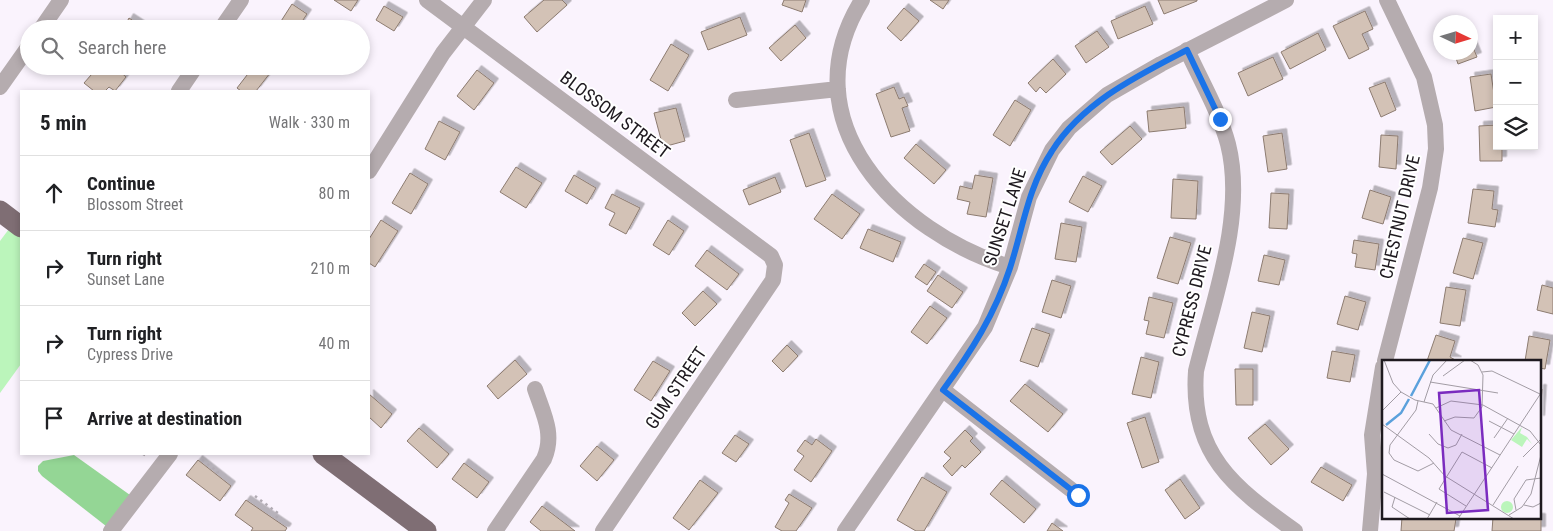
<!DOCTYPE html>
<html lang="en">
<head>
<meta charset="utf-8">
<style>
	:root { --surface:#fff; --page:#f2f2f2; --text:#202124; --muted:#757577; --line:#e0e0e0 }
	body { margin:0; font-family:"Roboto Condensed",sans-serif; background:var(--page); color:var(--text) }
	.controls { position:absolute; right:15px; top:15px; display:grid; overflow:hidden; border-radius:0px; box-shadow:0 2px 8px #0003 }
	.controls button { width:45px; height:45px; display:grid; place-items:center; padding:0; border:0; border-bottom:1px solid var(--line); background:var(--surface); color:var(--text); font:25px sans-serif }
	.compass { position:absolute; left:1433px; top:15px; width:45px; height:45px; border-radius:50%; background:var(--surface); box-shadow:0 2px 8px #0003; rotate:94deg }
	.stop { position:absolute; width:15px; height:15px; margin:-11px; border:4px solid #1a73e8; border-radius:50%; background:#fff }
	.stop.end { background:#1a73e8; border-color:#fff; box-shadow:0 1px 5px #0008 }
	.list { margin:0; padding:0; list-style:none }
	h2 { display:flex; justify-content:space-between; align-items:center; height:65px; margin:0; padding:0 20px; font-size:21px }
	h2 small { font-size:16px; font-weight:400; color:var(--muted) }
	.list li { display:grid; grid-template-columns:32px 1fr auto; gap:15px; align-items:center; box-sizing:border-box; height:75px; padding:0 20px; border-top:1px solid var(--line) }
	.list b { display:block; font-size:19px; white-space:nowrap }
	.list p { margin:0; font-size:16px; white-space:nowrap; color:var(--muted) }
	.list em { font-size:16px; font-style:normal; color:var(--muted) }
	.icon { flex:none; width:28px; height:28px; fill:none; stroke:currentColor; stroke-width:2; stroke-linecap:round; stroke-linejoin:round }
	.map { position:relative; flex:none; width:1553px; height:531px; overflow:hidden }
	.search { position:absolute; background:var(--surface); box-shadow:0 2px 8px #0003; left:20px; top:20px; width:350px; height:55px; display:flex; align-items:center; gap:12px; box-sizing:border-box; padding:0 18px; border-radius:28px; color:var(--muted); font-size:19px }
	.panel { position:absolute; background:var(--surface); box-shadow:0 2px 8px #0003; left:20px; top:90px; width:350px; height:365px; border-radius:0px }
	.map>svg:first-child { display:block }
	.green { fill:#bbf5bb }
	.forest { fill:#94d695 }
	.building { fill:#d3c2b6; stroke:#8c7b70; filter:url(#shadow) }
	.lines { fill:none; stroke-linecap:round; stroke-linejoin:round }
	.path { stroke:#b1abb3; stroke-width:2.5; stroke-dasharray:2.5 4; stroke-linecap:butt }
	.minor { stroke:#b5acaf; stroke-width:16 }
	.major { stroke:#7f6e74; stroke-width:21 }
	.route { stroke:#1a73e8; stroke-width:6 }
	.labels { text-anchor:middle; stroke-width:4; stroke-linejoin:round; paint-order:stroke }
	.street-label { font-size:18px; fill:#1e191f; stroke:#fff }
	.inset-river { fill:none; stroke:#5ba1dc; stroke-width:2.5 }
	.inset-road { fill:none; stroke:#a29ca4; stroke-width:1 }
	.view { fill:#7b2cbf; fill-opacity:0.15; stroke:#7b2cbf; stroke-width:2.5 }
	.inset-edge { fill:none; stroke:#1e191f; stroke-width:2.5 }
</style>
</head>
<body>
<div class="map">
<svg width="1553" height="531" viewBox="0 0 1553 531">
	<defs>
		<filter id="shadow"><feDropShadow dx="4.5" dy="-4.5" stdDeviation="0" flood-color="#0004"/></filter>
	</defs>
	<rect width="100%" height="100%" fill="#faf3fd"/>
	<!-- green -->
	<path class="green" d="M9,229L21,237V364L0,393V241Z"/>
	<!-- forest -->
	<path class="forest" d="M74,455L130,495L106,526L42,476L38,471V466L43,461Z"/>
	<!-- building -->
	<path class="building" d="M334,0H358L351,11Z
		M544,0H562L567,5L537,32L524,17Z
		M784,0H806L802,12L782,5Z
		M930,0H949L943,9Z
		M1158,0H1197V1L1164,14Z
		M292,4L307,14L297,29H276Z
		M384,6L403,17L394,31L376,20Z
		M1145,6L1153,24L1118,39L1111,21Z
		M904,8L919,21L901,41L887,28Z
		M1365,11L1373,29L1362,34L1369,49L1349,59L1333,26Z
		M740,17L747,35L708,50L701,32Z
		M129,18L146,29H123Z
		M795,25L806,38L781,61L769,48Z
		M1097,31L1109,47L1086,63L1075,46Z
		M1318,33L1326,50L1290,69L1281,52Z
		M1470,40L1477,57L1458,64L1454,52H1470Z
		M671,44L689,55L668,91L650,80Z
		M1273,57L1283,79L1248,96L1238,73Z
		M1053,59L1066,74L1046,93L1040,87L1036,92L1028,83Z
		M99,66H114L126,77L115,91L109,87L105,91H94L84,83Z
		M254,66L274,68L256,91H241L237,88Z
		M477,70L494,83L474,110L457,96Z
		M1491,74L1496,107L1475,111L1470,77Z
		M1385,82L1396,110L1381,117L1369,88Z
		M894,87L899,99L904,97L908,106L902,108L910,131L891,137L876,94Z
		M1015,100L1031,110L1010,146L993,135Z
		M1184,107L1186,128L1149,132L1147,111Z
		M676,108L685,141L663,147L654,113Z
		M439,121L460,132L445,160L425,149Z
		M1497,125V146H1502V161H1480L1479,126Z
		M1130,126L1142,139L1112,165L1100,152Z
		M809,133L826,180L806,187L790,140Z
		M1282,133L1287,169L1268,172L1263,136Z
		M1381,135L1398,136L1396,169L1379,167Z
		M916,144L946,170L934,184L904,158Z
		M516,167L542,183L526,208L500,192Z
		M410,173L428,184L411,214L392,203Z
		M574,175L596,188L587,204L565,191Z
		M975,175L993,178L986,217L967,214L970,202L957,199L960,186L972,189Z
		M1083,176L1102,186L1088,212L1069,202Z
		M775,177L781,192L749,205L743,190Z
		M1173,179L1198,181L1196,219L1171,218Z
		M1473,189L1494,191L1492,209L1498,210L1495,227L1468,223Z
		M1370,190L1391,197L1383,224L1362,218Z
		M1271,193L1289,194L1287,229L1269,228Z
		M612,194L640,208L626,234L609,225L615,213L605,208Z
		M832,194L860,214L842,239L814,219Z
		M381,220L398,231L375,267L369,263V239Z
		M668,220L684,231L669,255L653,245Z
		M1061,223L1082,227L1076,262L1055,259Z
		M868,229L901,242L893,262L860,248Z
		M1170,237L1191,243L1178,284L1157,278Z
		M1463,238L1483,243L1473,279L1453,273Z
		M1354,240L1379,244L1375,270L1355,267L1357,254L1352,253Z
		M707,250L739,274L727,290L695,266Z
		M1264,255L1285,260L1279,285L1258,281Z
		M924,264L936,272L927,285L915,277Z
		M938,275L963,292L952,308L927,291Z
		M1052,280L1071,286L1061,318L1042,312Z
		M1542,285L1553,288V314L1537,310Z
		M1446,287L1466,290L1460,326L1440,323Z
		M703,291L717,304L695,326L682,313Z
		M1345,296L1366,302L1358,330L1337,324Z
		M1149,297L1173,303L1164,338L1146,334L1149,321L1144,320Z
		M930,306L947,318L927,344L911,332Z
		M1252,312L1270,316L1262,352L1244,348Z
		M1032,328L1050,334L1038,367L1020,361Z
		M1436,335L1455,341L1450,357L1457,361H1427Z
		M1529,336L1550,340L1545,369L1539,368V361H1525Z
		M787,345L798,356L783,372L772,361Z
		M1332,351L1355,355L1350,382L1327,378Z
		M1141,357L1159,362L1151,398L1132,394Z
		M515,360L527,374L498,399L487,386Z
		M653,361L670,371L651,401L634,390Z
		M1235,369H1253V405H1236Z
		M1025,384L1063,414L1048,432L1010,401Z
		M1539,389H1542L1540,420H1539Z
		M369,394L392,414L381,428L369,417Z
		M1145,417L1159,462L1142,468L1127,423Z
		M1265,424L1289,449L1271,465L1248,438Z
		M419,428L449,454L437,468L407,441Z
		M965,430L973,438L970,441L981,452L965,468L962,465L952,476L943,466L951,458L944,452Z
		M735,435L749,444L736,462L722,453Z
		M816,439L832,451L811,482L794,470L804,456L797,451L805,440L812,445Z
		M597,446L614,460L597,481L580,466Z
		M198,460L231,486L220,501L186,475Z
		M464,463L489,482L477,498L452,479Z
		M1321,467L1352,485L1343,501L1311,482Z
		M922,477L947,492L924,531H916L897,520Z
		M1180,479L1200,508L1185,519L1165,490Z
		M700,480L718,493L689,530L673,518Z
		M1002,480L1036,509L1024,523L990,494Z
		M789,494L812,508L796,531H782L775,527L789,503L785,500Z
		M246,500L287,528L285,531H251L253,528L235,515Z
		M542,506L575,531H541L530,522Z
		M1402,517L1456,519L1454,531H1401Z
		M1493,517L1541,518V531H1492Z
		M1052,523L1063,531H1047Z"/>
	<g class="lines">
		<!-- path -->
		<path class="path" d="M143,454L148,457
			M202,460L218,472L216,474
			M255,496L279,514L275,519"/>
		<!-- minor -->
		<path class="minor" d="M427,0L771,256L775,265L773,280L603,531
			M862,0C787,121 898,233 1010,267
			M41,29L61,0
			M221,29L241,0
			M1187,50C1201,81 1219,111 1228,144C1246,215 1213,301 1196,371C1190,454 1233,487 1295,531
			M0,87L29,46
			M179,91L196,66
			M736,100L838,89
			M369,171L443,53L484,0
			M1385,361L1430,188L1436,149L1435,125L1424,77L1387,0
			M943,390L1078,495
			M111,531L170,454
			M495,531L544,459C555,434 543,413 535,389
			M845,531L985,327L1010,267L1029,197L1052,150L1069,128L1107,95L1161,64L1286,0
			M1370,531L1375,474L1372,435L1383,367"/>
		<!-- major -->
		<path class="major" d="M0,211L21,227
			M323,454L426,531"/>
	</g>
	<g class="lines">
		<!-- route -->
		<path class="route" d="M1078,495L943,390C971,352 995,314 1010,268C1023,228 1028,187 1052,151C1083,102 1137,76 1187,50L1220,119"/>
	</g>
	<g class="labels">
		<!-- street labels -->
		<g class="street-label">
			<text transform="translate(615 115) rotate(37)" y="6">BLOSSOM STREET</text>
			<text transform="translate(1005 217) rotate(-72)" y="6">SUNSET LANE</text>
			<text transform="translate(1400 217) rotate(-77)" y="6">CHESTNUT DRIVE</text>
			<text transform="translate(1192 301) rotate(-76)" y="6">CYPRESS DRIVE</text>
			<text transform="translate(676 388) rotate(-56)" y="6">GUM STREET</text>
		</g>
	</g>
	<!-- overview -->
	<g transform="translate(1382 360)">
		<rect width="159" height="159" fill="#faf3fd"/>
		<path d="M140,67L138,73L145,77L150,84L145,79L140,87L129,80ZM119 147a6 6 0 1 1 12 0a6 6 0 1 1-12 0Z" fill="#bbf5bb"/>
		<path class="inset-river" d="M29,36L48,0M4,65L19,53L27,39"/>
		<path class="inset-road" d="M2,0L11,23L19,32L33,40L51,44L69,70L118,95M100,12L110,11L158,34M61,16L83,0M48,22L116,33M36,41L34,50L8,85L7,93L12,100L36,111L52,103M42,42L51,15L65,0M54,48L69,41L101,45L148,71L159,85M0,51L19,32M62,61L73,57L92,58L100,47L101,15L96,5L88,0M107,61L132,74M0,64L47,98L63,116L132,159M47,74L56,84L66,88L74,85L80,74M112,78L126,58M141,97L159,79M0,114L78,156M2,132L48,155M13,137L10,147L28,159M111,145L136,106M142,145L151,147L159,143M84,146L57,129L80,92L110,108M134,150L132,139L144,120L159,118M127,155L140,147L149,134L159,95M45,159L55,142M76,159L159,33"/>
		<path class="view" d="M97,30L106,150L65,153L57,33Z"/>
		<rect width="159" height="159" class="inset-edge"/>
	</g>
</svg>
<div class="controls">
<button>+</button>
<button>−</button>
<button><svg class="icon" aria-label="layers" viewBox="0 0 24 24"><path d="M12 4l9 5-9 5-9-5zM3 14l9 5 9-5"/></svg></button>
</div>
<svg class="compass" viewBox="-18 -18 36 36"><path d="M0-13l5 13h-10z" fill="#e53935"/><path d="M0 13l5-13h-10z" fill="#757577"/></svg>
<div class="stop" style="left:1078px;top:495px"></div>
<div class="stop end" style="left:1220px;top:119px"></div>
<div class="search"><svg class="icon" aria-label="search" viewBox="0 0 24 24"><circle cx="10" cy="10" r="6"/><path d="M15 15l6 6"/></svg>Search here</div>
<section class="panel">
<h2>5 min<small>Walk · 330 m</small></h2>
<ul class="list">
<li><svg class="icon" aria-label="ahead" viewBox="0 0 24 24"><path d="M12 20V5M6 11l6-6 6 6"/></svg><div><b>Continue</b><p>Blossom Street</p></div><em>80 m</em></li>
<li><svg class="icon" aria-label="right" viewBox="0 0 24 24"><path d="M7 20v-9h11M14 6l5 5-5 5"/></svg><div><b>Turn right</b><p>Sunset Lane</p></div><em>210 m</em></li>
<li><svg class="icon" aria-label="right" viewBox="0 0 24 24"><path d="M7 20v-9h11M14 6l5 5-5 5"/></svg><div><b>Turn right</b><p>Cypress Drive</p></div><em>40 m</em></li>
<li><svg class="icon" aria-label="arrive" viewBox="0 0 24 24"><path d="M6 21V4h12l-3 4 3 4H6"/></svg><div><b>Arrive at destination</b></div></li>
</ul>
</section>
</div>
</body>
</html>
